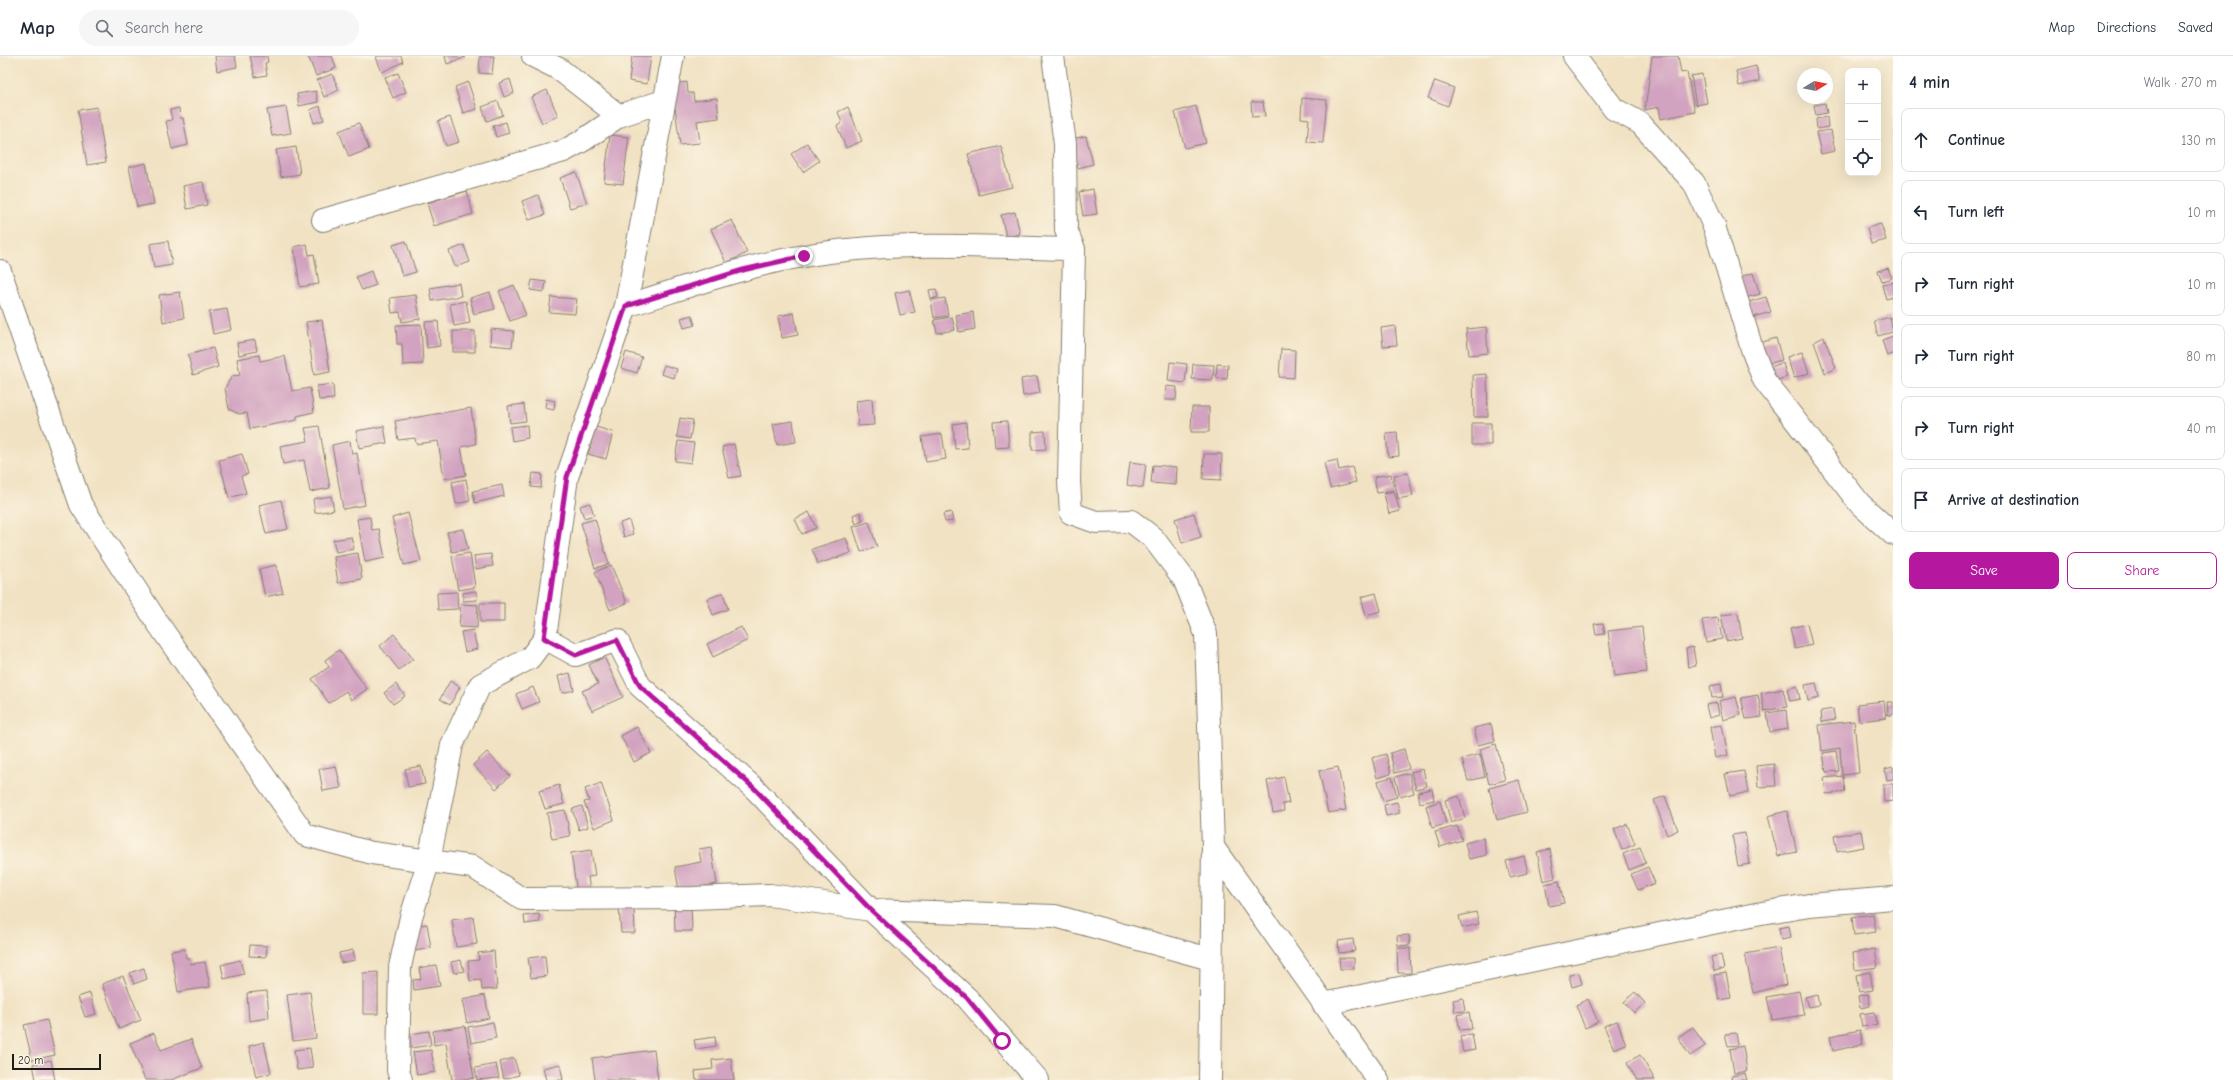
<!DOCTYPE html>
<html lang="en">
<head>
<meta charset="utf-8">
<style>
	:root { --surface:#fff; --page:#f6f6f7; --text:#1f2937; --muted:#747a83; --line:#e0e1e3; --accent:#b5179e }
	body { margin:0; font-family:"Comic Neue",sans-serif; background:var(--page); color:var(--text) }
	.controls { position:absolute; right:12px; top:12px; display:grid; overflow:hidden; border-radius:8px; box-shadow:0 4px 16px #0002 }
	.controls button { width:36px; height:36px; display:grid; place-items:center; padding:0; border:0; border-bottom:1px solid var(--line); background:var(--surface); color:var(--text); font:20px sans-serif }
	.compass { position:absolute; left:1797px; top:12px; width:36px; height:36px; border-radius:50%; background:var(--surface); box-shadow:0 4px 16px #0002; rotate:80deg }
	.scale { position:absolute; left:12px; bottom:10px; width:89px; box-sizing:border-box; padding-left:4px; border:2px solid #1c1c1c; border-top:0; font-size:11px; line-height:14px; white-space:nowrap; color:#1c1c1c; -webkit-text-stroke:3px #fcf5e5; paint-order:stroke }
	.stop { position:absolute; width:12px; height:12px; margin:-9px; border:3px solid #b5179e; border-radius:50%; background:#fff }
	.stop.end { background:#b5179e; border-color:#fff; box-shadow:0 1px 4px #0008 }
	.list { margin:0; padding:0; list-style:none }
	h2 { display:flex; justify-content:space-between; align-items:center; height:52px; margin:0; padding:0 16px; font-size:17px }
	h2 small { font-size:13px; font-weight:400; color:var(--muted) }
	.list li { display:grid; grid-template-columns:26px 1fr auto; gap:12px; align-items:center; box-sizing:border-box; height:64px; margin:0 8px 8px; padding:0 8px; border:1px solid var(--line); border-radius:8px }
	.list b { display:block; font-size:15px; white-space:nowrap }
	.list em { font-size:13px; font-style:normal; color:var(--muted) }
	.actions { display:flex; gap:8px; padding:12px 16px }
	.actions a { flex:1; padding:9px 0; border:1px solid var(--accent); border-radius:8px; text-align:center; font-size:14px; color:var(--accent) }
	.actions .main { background:var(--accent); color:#fff }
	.icon { flex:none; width:22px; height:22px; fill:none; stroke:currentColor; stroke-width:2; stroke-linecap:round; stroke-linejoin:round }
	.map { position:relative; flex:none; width:1893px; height:1024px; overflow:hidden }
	header { display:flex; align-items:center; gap:24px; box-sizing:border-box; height:56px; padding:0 20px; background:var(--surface); border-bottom:1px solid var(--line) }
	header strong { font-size:19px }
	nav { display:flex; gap:22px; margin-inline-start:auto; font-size:14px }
	.search { width:280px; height:36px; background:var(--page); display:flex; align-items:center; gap:10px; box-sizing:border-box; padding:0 14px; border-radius:22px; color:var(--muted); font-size:15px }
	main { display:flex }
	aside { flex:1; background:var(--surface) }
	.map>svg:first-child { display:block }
	.building { fill:#d2a3c0 }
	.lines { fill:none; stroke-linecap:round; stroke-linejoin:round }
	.street-casing { stroke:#867f70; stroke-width:24 }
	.street { stroke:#fff; stroke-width:22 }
	.route { stroke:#b5179e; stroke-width:5 }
</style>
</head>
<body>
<header>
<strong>Map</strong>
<div class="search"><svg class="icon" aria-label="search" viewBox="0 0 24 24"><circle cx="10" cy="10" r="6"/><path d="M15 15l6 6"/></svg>Search here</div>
<nav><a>Map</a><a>Directions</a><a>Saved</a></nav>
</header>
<main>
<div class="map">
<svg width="1893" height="1024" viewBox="0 0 1893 1024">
	<rect width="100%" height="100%" fill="#fcf5e5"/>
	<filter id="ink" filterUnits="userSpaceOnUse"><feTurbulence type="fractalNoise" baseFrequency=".025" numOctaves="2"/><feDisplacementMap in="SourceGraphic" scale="8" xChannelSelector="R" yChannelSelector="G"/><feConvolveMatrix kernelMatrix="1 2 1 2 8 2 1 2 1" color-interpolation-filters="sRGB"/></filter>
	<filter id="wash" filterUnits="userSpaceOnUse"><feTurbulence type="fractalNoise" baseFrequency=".012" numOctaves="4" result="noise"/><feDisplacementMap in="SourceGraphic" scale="16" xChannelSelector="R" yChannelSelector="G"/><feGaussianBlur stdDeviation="0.9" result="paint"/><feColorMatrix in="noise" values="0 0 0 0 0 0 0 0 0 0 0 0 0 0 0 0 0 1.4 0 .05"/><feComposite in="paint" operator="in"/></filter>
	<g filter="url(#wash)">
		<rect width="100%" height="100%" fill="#f1e2c3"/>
		<g id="blocks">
			<!-- building -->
			<path class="building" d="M215,0H235L237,11L217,15Z
				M250,0H267L268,6L265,7L267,19L255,21Z
				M308,0H332L336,12L316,20Z
				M378,0H401L403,6L382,16L376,1Z
				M445,0H465L466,1L447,8Z
				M480,0H494L492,18L479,17Z
				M632,0H651L647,28L629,25Z
				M1652,0H1678L1681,17L1687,16L1695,56L1661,63L1659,51L1645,54Z
				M1756,10L1760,25L1739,30L1736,15Z
				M398,17L406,36L393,42L385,21Z
				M332,18L339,34L324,41L317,24Z
				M1702,18L1707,47L1696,49L1691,20Z
				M510,23L514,37L504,41L499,27Z
				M1435,25L1454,32L1448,50L1428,42Z
				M468,26L477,53L463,57L455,31Z
				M687,26L688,37H693L694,45L717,42L719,62L697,65L700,87L680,89L672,28Z
				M547,34L558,60L542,67L531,41Z
				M316,35L318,46L299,50L297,38Z
				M1302,42L1327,44L1323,87L1307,86L1309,63L1301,62Z
				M498,45L503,59L487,65L482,51Z
				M1251,46H1263L1265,60L1252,61Z
				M1825,47L1827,57L1816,59L1814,49Z
				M320,50L324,64L314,67L310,54Z
				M1196,50L1206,87L1185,92L1175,56Z
				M97,51L106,106L87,109L78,54Z
				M286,51L291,77L272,80L267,54Z
				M848,51L862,85L846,92L837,70L842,67L838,56Z
				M179,52L180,62H183L188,89L172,93L166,65L172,64L170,54Z
				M450,61L459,86L446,90L438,65Z
				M1827,61L1828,71L1817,73L1816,63Z
				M506,66L509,77L496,81L493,70Z
				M359,67L369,93L349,101L339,75Z
				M1831,74L1835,95L1821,98L1816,76Z
				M610,79L629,81L623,128L604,126Z
				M1086,80L1093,108L1078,112L1071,83Z
				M807,87L819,105L803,116L791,98Z
				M1001,90L1012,131L979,139L968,98Z
				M296,91L300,118L281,121L276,94Z
				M146,107L154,148L137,151L129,111Z
				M576,116L587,147L570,152L560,122Z
				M203,126L207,149L187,153L183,130Z
				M1093,133L1097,158L1083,160L1079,136Z
				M467,135L473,158L434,170L427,147Z
				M538,139L545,159L529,164L522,145Z
				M1015,156L1020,178L1006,181L1001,159Z
				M732,164L747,197L726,207L711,173Z
				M1881,168L1886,184L1871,188L1867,172Z
				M168,185L172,209L154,212L150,188Z
				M406,185L416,216L402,220L393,189Z
				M307,188L309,199L314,198L319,228L300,231L294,191Z
				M464,189L470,206L455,211L449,195Z
				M1888,212L1892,222L1882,225L1878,215Z
				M371,215L376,229L362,234L356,221Z
				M1753,217L1760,238L1745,242L1739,221Z
				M532,224L546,226L544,236L530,234Z
				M1893,226V241L1886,243L1882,229Z
				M459,227L461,240L432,245L430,232Z
				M514,229L526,259L510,265L499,235Z
				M936,233L938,241L931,243L929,234Z
				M909,234L915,256L900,259L895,237Z
				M180,236L184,262L163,266L159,239Z
				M490,236L495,253L474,258L470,242Z
				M416,239L420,263L402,266L400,256L392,257L390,242Z
				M551,241L577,243L575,258L549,256Z
				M1766,241L1771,256L1753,261L1748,246Z
				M945,242L948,260L934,262L931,244Z
				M466,245L470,267L454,270L450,248Z
				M227,253L231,274L213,278L209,256Z
				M973,256L975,273L959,276L956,259Z
				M794,257L798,279L782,282L778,260Z
				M692,259L695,269L684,272L681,262Z
				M952,261L955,274L937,277L934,264Z
				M1890,261L1893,276L1878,280L1874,265Z
				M322,264L330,316L314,319L306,266Z
				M438,265L440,290L427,292L425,266Z
				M421,268L423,308L403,309L402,288H397L396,269Z
				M1395,270L1397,289L1383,290L1381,272Z
				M1486,271L1488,297L1469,299L1466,273Z
				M491,273L514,275L512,291L490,289Z
				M453,275H475V296H453Z
				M1893,280V298L1887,300L1882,284Z
				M1824,281L1836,312L1825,317L1814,286Z
				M1776,282L1782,304L1767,308L1760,287Z
				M255,284L257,295L239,299L237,287Z
				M213,292L218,311L193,319L188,299Z
				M1281,293L1295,294L1294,322L1279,321Z
				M626,296L642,301L637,317L621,312Z
				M1802,296L1809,317L1794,322L1787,301Z
				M259,299L260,305L285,300L292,335L310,332L314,356L297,360V364L250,373L247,357L239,358L229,353L225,332L232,320L240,319L237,303Z
				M1170,306L1187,308L1185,327L1168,325Z
				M1783,307L1787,321L1774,325L1770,311Z
				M1193,308L1214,309L1213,324L1192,323Z
				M1217,308L1228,309L1227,323L1216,322Z
				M664,309L677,313L674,322L661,318Z
				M1487,318L1488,361H1474L1473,319Z
				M1037,320L1040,337L1023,340L1021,323Z
				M333,328L334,343L319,344L317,330Z
				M1166,330L1177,331L1176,344H1165Z
				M546,343L555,345L554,354L545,352Z
				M872,343L874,369L858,370L856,345Z
				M524,348L526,365L510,367L508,350Z
				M1192,351H1209V376H1191Z
				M471,352L476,388L461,391L466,419L444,423L438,385L416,388L415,382L398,384L395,365Z
				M680,362L693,364L690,383L677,381Z
				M793,365L796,386L777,389L773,368Z
				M1007,365L1009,391L995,392L993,366Z
				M966,366L968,392L955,393L953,368Z
				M1472,367H1491V389H1472Z
				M527,369L528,382L512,385L510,371Z
				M319,370L330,432L310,436L304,404L283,408L280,390L308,385L305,372Z
				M384,370L387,387L359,392L356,375Z
				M596,371L613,376L606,403L588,398Z
				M1045,375L1046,393L1032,394V376Z
				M1397,376L1399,400L1388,401L1386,377Z
				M942,378L946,403L926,406L922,381Z
				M350,385L352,398L357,397L365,449L343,453L332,389Z
				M678,385L694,387L691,407L675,405Z
				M734,388L741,420L729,422L722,391Z
				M242,398L248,418L241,420L246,437L229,442L219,404Z
				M1204,398H1222L1221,424L1203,423Z
				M1337,404L1339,414L1352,411L1356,426L1330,432L1324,407Z
				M1130,406L1146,408L1143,432L1127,429Z
				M1153,409L1177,411L1176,429L1151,427Z
				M533,417L542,418L541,432L531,431Z
				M1408,417L1413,440L1398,443L1394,419Z
				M1391,418L1394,434L1377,437L1374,421Z
				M466,423L470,445L456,448L452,426Z
				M502,429L504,440L475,447L473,435Z
				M1394,435L1400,455L1389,458L1384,438Z
				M331,440L334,454L315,457L313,443Z
				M281,444L288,473L266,478L259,449Z
				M590,447L594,459L584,462L580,450Z
				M809,456L816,472L802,478L795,463Z
				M860,456L863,465L856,468L853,459Z
				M951,456L953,465L945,466L943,458Z
				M408,457L421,505L404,509L392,462Z
				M1194,457L1201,481L1182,487L1175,463Z
				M370,461L372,474L379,473L385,502L365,506L357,463Z
				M595,463L609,508L595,512L581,467Z
				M629,464L633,478L624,481L620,467Z
				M869,466L877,491L861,496L853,471Z
				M463,473L468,493L452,496L447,476Z
				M351,481L354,493L336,496L333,484Z
				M846,482L851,497L818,508L812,493Z
				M358,497L362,523L338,527L334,501Z
				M470,497L475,531L458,534L452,500Z
				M491,498L493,510L476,513L474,500Z
				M276,509L283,537L265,541L259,513Z
				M611,509L627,547L610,554L595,516Z
				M476,535L477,544L463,545V537Z
				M457,536L458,553L438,554L437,537Z
				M723,537L728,553L713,559L707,543Z
				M1376,537L1381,555L1366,559L1361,541Z
				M480,547H504V566H480Z
				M461,548L478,549L477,572L459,571Z
				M1738,557L1742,582L1726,585L1721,559Z
				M1718,562L1722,583L1706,586L1702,564Z
				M1603,567L1605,578L1596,579L1594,568Z
				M1807,568L1812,589L1795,593L1790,572Z
				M741,571L748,584L713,601L707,588Z
				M1642,571L1647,616L1614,620L1608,575Z
				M473,574L477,593L465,596L461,576Z
				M394,578L413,603L399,614L380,590Z
				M1693,591L1696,610L1688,611L1686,593Z
				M339,594L367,633L351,644L346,635L329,647L312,623L329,611L325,604Z
				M604,601L623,641L592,655L582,635L598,628L589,609Z
				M570,617L574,634L562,637L558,620Z
				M450,625L460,631L450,649L440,643Z
				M1816,627L1819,642L1808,645L1805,629Z
				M396,628L405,640L393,648L384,637Z
				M1721,628L1723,641L1712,642L1710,630Z
				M1797,630L1800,643L1790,645L1787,633Z
				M533,631L539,646L522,653L516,638Z
				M1783,633L1787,651L1764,655L1761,637Z
				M1758,639L1762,661L1746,663L1741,642Z
				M1736,641L1741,659L1723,664L1719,645Z
				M1884,645L1886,662L1859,665L1857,648Z
				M1887,646H1893V659H1888Z
				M1717,647L1719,659L1709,662L1706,649Z
				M1833,653L1835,664L1822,666L1821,655Z
				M1786,654L1788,673L1770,676L1767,657Z
				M1854,665L1859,717L1842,719L1840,692L1822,695L1819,669Z
				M1491,668L1495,685L1478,689L1474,672Z
				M1722,669L1728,699L1715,702L1710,671Z
				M637,671L651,697L634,706L621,680Z
				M1496,688L1505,724L1489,728L1480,693Z
				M1404,693L1409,713L1395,717L1390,697Z
				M1836,695L1839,715L1826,716L1823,697Z
				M487,696L510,720L496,733L473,709Z
				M1386,698L1391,718L1377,722L1372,702Z
				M1480,698L1485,721L1468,725L1462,703Z
				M1774,708L1776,730L1758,731L1756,710Z
				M336,710L341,732L323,735L319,713Z
				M421,710L425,728L408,731L405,713Z
				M1338,711L1346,754L1328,757L1319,715Z
				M1893,711V723L1887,724L1885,713Z
				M1423,713L1427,730L1416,733L1411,716Z
				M1744,715L1748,736L1730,740L1725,718Z
				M1409,717L1414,737L1400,741L1395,721Z
				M1843,720L1845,736L1826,738L1824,722Z
				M1284,721L1289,747L1283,748L1284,755L1273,757L1267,725Z
				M1392,721L1397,741L1383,745L1378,725Z
				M1519,724L1527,756L1497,764L1489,732Z
				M601,727L614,764L594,772L584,746L589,745L585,733Z
				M1883,728H1893V745L1884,746Z
				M559,729L564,748L545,753L539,735Z
				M1432,733L1434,744L1420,747L1418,736Z
				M1459,740L1465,762L1451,767L1445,744Z
				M1665,740L1678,774L1667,779L1654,744Z
				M1440,745L1446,768L1432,772L1426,750Z
				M1397,746L1400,757L1386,760L1384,749Z
				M582,750L588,771L579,774L572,753Z
				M565,754L570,780L552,783L547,757Z
				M1787,755L1797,796L1778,800L1768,760Z
				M1627,768L1635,788L1622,794L1614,773Z
				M1457,770L1462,784L1440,791L1435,776Z
				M1861,775L1864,791L1837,796L1834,780Z
				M1745,777L1750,808L1738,810L1732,779Z
				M1483,782L1487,799L1469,803L1465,787Z
				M711,791L717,828L679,834L675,811L701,806L699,793Z
				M1640,791L1646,807L1629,814L1623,798Z
				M1550,793L1555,822L1543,825L1537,796Z
				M591,794L595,820L588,821L590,835L577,837L571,797Z
				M1524,800L1528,817L1510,821L1506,805Z
				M1648,811L1655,827L1638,834L1631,818Z
				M1559,825L1564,847L1549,850L1545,828Z
				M674,847H691L692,875H675Z
				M619,850H634L635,877H621Z
				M1476,856L1479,868L1462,872L1459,860Z
				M539,858L540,866L525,868L524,860Z
				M1873,858L1876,876L1854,879L1852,861Z
				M473,861L477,888L456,891L452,864Z
				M427,868L431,892L415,895L412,870Z
				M1789,870L1791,882L1781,884L1779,872Z
				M1409,879L1410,889L1398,890L1397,880Z
				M1353,883L1355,895L1339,897L1338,885Z
				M250,889L267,890L266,901L249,900Z
				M1397,892H1410L1411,917H1398Z
				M1779,892L1786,929L1753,937L1745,898Z
				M185,893L186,902H189L190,908L205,906L210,931L178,936L171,895Z
				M1875,893L1878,911L1855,914L1853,897Z
				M353,894L355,904L341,907L339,897Z
				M494,895L497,933L482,934L481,924L470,925L468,905L479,904L478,897Z
				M1721,899L1724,913L1714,915L1711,901Z
				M545,900L547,920L531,922L528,902Z
				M1339,902H1354V913H1340Z
				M240,904L244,918L224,923L221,909Z
				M461,904L464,915L454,917L451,906Z
				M436,909L440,930L414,934L413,924L421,923L419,912Z
				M144,912L147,923L134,928L130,917Z
				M378,916V958H363V917Z
				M1870,916L1873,934L1859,936L1856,919Z
				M1579,917L1582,928L1572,931L1569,919Z
				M1726,917L1731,942L1719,944L1714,919Z
				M123,920L141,964L119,973L102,928Z
				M267,935L269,962L249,965L247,937Z
				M1799,935L1804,959L1772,964L1767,941Z
				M310,936L316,982L293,985L287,939Z
				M1635,936L1645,947L1634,957L1624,946Z
				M90,937L96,958L85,961L78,941Z
				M1817,938L1819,949L1808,951L1805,941Z
				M1868,938L1870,950L1860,952L1858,940Z
				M485,939L489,962L467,967L462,944Z
				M1463,942L1465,955L1455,956L1453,944Z
				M1588,943L1598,966L1585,972L1576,949Z
				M1469,956L1472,973L1460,974L1457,959Z
				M1875,956L1877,968L1862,971L1860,958Z
				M47,964L55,999L32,1004L24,969Z
				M1617,965L1626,988L1614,993L1604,970Z
				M493,966L496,982L471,987L468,971Z
				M465,970L474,1022L452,1024L446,987L434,989L433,975Z
				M1693,971L1705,990L1690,1000L1678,981Z
				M1860,974L1863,988L1833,995L1830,980Z
				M429,975L431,989L411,992L410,978Z
				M154,977L161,994L191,983L202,1012L171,1024H145L130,987Z
				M1736,977L1738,989L1728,990L1725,978Z
				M1472,978L1475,994L1463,996L1460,980Z
				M715,981L716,990L696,993L694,984Z
				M264,986L271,1017L256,1021L249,990Z
				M1743,990L1747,1015L1734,1017L1730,993Z
				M310,992L313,1012L297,1014L294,994Z
				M431,994L435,1016L417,1019L413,996Z
				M654,994L658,1024H595L592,1002Z
				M1640,999L1655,1024H1637L1627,1007Z
				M514,1002L519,1019L504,1023L500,1006Z
				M731,1002L734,1024H696L695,1015L713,1013L712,1004Z
				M51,1004L55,1024H36L33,1008Z
				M496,1008L499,1022L477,1024L475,1012Z
				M560,1008L563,1024H546L543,1012Z
				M1745,1017L1747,1024H1732L1731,1020Z"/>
		</g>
	</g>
	<g filter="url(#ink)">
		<use href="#blocks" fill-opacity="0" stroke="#867f70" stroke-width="1"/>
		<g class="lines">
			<defs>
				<path id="street" d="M533,0L559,13L619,60L663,45
					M1053,0L1065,88L1066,174L1074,193L1069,425L1071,457L1096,466L1131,465L1153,482L1184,523L1206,578L1213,791L1210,1024
					M1574,0L1614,53L1640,67L1694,127L1714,170L1753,296L1764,324L1860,448L1893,478
					M323,164L564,95L582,85L619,60
					M0,215L81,449L159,569L305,779L372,797L473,811L522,843L693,842L770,839L871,854L1055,860L1210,903
					M626,250C684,232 743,210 804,200C892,184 985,191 1074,193
					M545,582L576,599L617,584L640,630L755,733L871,854L967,942L1038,1024
					M1213,791L1378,1024
					M1323,948L1756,858L1809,849L1893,842
					M401,1024L398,1014L400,911L411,861L429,804L452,689L480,629L530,602L545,582L567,421L626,250L673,0"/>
			</defs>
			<!-- street casing -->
			<use href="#street" class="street-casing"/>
			<!-- street -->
			<use href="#street" class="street"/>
		</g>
	</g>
	<g class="lines" filter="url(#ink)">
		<!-- route -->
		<path class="route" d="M804,200L743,214L626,250L567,421L544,582L576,599L617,584L640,630L755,733L871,854L967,942L1002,985"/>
	</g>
</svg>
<div class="controls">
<button>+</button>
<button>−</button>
<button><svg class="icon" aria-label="locate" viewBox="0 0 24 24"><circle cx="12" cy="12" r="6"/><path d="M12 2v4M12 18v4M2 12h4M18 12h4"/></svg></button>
</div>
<svg class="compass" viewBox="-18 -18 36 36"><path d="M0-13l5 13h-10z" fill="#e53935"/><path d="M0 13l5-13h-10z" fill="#747a83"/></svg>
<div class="scale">20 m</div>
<div class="stop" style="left:1002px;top:985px"></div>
<div class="stop end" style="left:804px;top:200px"></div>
</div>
<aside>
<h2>4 min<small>Walk · 270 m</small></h2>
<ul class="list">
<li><svg class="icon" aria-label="ahead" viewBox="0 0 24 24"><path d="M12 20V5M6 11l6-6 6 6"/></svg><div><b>Continue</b></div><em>130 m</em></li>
<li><svg class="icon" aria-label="left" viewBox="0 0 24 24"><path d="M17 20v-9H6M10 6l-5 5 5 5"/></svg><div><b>Turn left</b></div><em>10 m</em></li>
<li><svg class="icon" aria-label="right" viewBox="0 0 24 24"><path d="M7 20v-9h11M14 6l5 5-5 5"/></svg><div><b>Turn right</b></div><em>10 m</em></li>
<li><svg class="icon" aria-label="right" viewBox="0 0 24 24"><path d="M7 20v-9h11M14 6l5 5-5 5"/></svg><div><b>Turn right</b></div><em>80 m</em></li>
<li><svg class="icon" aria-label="right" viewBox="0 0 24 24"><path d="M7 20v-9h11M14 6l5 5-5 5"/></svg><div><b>Turn right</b></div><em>40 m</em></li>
<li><svg class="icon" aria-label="arrive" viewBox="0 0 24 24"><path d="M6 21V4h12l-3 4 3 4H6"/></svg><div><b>Arrive at destination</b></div></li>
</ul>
<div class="actions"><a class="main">Save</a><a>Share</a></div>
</aside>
</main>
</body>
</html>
